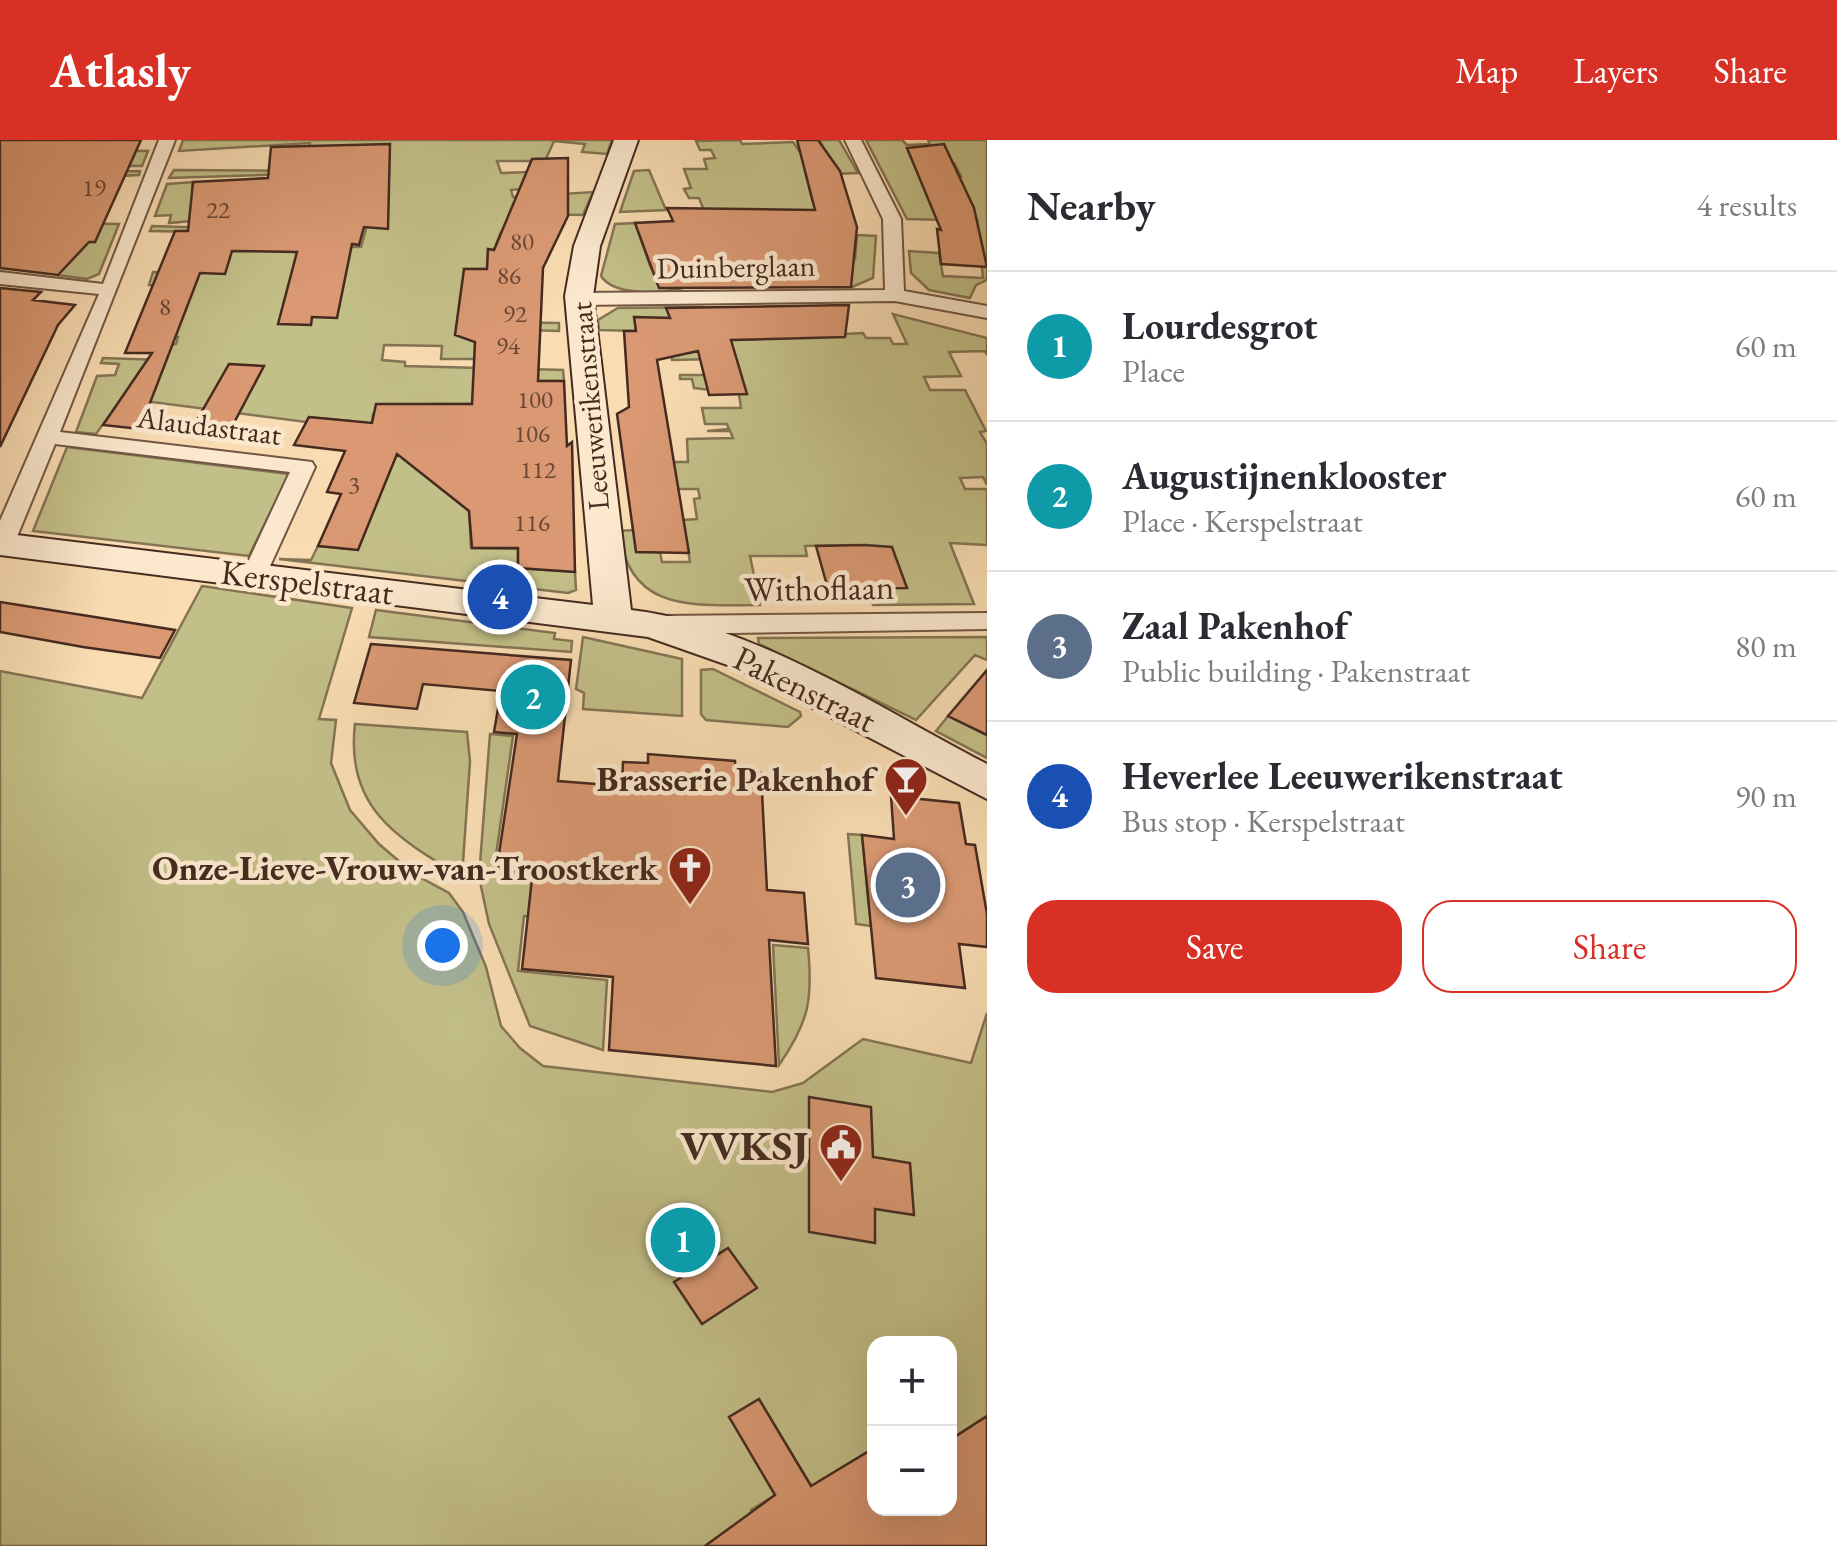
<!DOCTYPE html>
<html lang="en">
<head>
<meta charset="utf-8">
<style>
	:root { --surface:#fff; --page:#f2f2f3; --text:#2b2b33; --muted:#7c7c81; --line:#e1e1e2; --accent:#d93025 }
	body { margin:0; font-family:"EB Garamond",serif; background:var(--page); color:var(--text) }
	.controls { position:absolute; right:30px; bottom:30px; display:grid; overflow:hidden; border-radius:20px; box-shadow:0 10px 40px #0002 }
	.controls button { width:90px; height:90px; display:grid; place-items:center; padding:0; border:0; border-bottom:2px solid var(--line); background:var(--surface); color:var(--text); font:50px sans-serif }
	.you { position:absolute; left:442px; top:805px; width:35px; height:35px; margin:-25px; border:8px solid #fff; border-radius:50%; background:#1a73e8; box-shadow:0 0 0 15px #1a73e833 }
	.badge { display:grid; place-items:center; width:65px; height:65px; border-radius:50%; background:var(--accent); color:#fff; font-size:32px; font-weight:700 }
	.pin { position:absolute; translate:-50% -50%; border:5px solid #fff; box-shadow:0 2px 10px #0006 }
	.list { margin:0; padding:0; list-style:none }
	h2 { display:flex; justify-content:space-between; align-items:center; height:130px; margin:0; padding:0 40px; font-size:42px }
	h2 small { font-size:32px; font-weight:400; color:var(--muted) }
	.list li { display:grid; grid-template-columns:65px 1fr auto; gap:30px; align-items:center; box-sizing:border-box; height:150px; padding:0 40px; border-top:2px solid var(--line) }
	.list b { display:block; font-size:38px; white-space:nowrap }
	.list p { margin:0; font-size:32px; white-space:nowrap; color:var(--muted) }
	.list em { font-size:32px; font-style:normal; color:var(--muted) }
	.actions { display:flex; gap:20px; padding:30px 40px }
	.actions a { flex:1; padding:22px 0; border:2px solid var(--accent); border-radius:30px; text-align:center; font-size:35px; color:var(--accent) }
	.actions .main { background:var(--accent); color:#fff }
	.map { position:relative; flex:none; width:987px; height:1406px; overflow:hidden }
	header { display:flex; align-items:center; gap:60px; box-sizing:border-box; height:140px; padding:0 50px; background:var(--accent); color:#fff }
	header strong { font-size:48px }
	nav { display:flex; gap:55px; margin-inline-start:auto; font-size:35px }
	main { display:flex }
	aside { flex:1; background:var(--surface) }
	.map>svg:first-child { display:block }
	.green { fill:#c3bf88; stroke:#847454; stroke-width:2.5 }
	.building { fill:#da9973; stroke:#452a20; stroke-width:2.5 }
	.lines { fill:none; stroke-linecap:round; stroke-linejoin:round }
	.street-casing { stroke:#725644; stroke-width:4 }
	.secondary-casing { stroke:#452a20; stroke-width:4 }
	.street { fill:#fbe8cd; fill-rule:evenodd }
	.secondary { fill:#fbe8cd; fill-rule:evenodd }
	.labels { text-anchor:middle; stroke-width:9; stroke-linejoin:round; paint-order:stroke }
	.far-number-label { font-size:25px; fill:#6a4635 }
	.far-street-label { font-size:30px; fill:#452a20; stroke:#fbe8cd }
	.street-label { font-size:35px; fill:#452a20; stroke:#fbe8cd }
	.poi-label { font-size:35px; font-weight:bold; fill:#452a20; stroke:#fbe8cd; text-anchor:end }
	.near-poi-label { font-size:42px; font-weight:bold; fill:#452a20; stroke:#fbe8cd; text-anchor:end }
</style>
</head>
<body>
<header>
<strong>Atlasly</strong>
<nav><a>Map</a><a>Layers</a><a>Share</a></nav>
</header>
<main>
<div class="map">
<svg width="987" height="1406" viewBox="0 0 987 1406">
	<rect width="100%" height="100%" fill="#f9dcb2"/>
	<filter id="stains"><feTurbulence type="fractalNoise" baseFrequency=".002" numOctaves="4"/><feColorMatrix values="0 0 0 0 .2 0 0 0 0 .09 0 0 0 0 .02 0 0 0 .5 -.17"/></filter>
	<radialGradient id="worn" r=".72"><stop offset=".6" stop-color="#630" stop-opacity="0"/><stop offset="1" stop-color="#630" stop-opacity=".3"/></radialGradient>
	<!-- green -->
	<path class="green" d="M0,0L16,4L100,0L102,10L148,11L142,26H117V18H91L88,32L140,31L139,35L61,39L72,40L65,59H75L73,68L80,69L78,73L51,76L48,83L119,84L99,134L87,139L57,135L89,102H95L101,87H83L71,105L60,104L56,108L6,101L12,94L0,93V77H8L12,70L0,69Z
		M183,0H612L607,14L582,12L585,4L554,1L545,21H497L501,33L530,32L537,48L511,50L513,57L593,52L583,75L526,74L513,93L501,92L494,110H488L487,129H464L488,182L559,183V191L492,189L474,219H441L442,206L384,205L382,220L405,222V226L563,230L564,241H514L505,264H432L431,275L373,274L370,298L350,281L309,277L306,282L122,258L96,294L76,292L97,236L115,235L119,224L101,223L103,218L163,220L170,205L176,204L178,197L160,196L194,146L149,145L153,132L224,133L202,92L150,91L152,86L280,90L294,112L311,113L314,106L361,107L382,31L169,38L174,30L307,31L310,3L179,11Z
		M740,0L742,4L793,2L812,29L822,5L819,0H839L858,33L806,35L812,59L844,118L855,119L857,95L876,96L873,138L852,147H833L708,80L699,58H689L684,49L691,48L684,29H707L704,19L715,18L711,10H700L696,1Z
		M866,0H902L907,5L930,4L928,0H987V140L976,145L970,158L929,150L911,133L909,111L939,113L943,136L983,138L977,79L971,77L950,36H961L954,23H950L944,80L907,79Z
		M649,30L666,70L620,72L634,31Z
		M193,42L192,49H196L191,81L169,83L171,75L155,76L167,44Z
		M635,83L651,128L693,127L689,146C667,154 614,157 601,136L615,84Z
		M703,167L706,193L735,200L863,193L866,198H890L893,204H907L893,174L987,198V215L985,211L949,212L961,236L924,237L930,250H965L986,291L980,292L987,304V345L983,337L960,338L965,349H987V405L950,403L974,464L873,465L868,449L906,447L853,405L805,406L807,416H750L760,465C695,465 629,474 619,391L634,390L637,412H660L662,422H690L683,380L697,379L694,359L700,358L698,349H667L664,322H688L687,299L733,298L730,291H707L729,289L727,284H705L702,268H741L739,254H747L694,248L692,239H680V235H716V219L672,220L668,178L635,177L636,191L599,190L598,180L618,168Z
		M67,307L289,334L249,416L33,391Z
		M383,311H444L429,339L469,371L471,408L518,409V428L575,432L576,450L568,453L279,419L311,420L318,406L358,410Z
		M202,446L352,468L319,579L336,580L331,623L350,670L379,704L414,734L449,753L463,772L486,827L501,886L520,908L543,926L772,952L803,943L863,899L971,923L987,873V1276L950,1300L949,1204H874V1308L830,1335L848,1406L759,1260L775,1355L751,1370L763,1391L740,1382L705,1406H0V531L142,558Z
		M376,470L555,493L554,499L572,501L571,512L369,497Z
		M583,497L682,519V576L583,569L584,553L576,549Z
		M987,497V520L975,515L916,580L759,504L758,498Z
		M713,529L800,572L801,576L788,587L706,580L701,574V530Z
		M948,576L987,595V618L936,591Z
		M355,584L467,592L470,621L462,737C399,699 345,669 355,584Z
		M490,594L513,596L494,729L572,737L569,780L524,776L518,831L607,840L603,910L530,886L489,784L479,737Z
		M848,694L862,695L871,786L856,784Z
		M773,805L808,808C813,859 809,882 779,925Z"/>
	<!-- building -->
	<path class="building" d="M0,0H141L95,102H89L58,135L0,128Z
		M797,0H818L840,31L857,87L851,147L659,148L635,83L673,81L667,68L815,70Z
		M390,4L388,89L364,87L359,105L352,104L337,178L312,177L311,185L278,184L297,112L232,111L225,134L200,133L140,289L103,285L152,213H125L175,91H188L193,42L268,38L271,7Z
		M944,4L974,68L987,127L941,124L937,89L941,90L907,8Z
		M568,18V76L543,128L538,241H564L567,306L572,302L575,432L518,428V408H472L469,371L397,314L358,410L318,406L341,354L327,352L345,311L294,305L309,277L372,283L376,264H472L475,202L455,195L464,129H487L488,109L494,110L532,19Z
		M0,148L41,152L33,160L75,165L58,185L0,307Z
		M849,165L845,197L731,200L747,254L709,255L698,211L657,220L689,413L636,412L617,274L629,267L624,191H636L634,177L670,178L666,168Z
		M229,224L264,226L226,298L189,294Z
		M865,405L892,407L907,448L828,449L816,406Z
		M0,462L101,478L175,490L160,518L83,507L0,492Z
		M371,504L571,520L558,641L622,646L623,622L648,623V614L735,621L736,631L761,633L767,750L804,753L808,804L769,800L776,926L609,910L613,837L522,829L533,730L497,727L517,594L494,592L501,551L423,544L417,569L354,563Z
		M987,530V595L948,576Z
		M891,656L959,663L966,704L975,705L987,774V807L959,804L965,848L876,838L862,695L894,699Z
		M809,957L871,967L873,1017L910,1023L914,1075L875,1069V1103L809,1092Z
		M674,1067L709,1120L728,1108L757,1148L702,1184L674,1142L685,1135L662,1073Z
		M759,1259L811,1346L874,1308V1368H950V1300L987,1276V1406H705L775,1355L729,1277Z"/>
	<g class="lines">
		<defs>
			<path id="street" d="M159,0H175L60,292L312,322L315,327L266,435L254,443L242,435L290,332L55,304L14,404L0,411V381L99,154L0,144V132L103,144Z
				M845,0H861L901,79L904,151L987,166V178L895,161L579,165L570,159L579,153L885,150L883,79Z
				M987,473V489L660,494L647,485L660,476Z"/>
			<path id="secondary" d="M614,0H638L600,106L593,156L631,470C753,484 879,568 987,624V659L736,528L648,497L0,415V393L593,465L565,156L574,106Z"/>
		</defs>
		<!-- street casing -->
		<use href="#street" class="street-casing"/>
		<!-- secondary casing -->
		<use href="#secondary" class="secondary-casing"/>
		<!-- street -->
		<use href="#street" class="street"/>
		<!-- secondary -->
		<use href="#secondary" class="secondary"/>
	</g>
	<!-- icons -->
	<defs>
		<symbol id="bar-pin" viewBox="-11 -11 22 30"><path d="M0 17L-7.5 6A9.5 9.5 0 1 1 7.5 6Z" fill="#8f2418" stroke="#fbe8cd"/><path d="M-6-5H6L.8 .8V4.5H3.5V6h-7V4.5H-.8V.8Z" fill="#fff"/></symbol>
		<symbol id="church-pin" viewBox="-11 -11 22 30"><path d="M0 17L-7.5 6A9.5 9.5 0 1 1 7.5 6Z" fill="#8f2418" stroke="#fbe8cd"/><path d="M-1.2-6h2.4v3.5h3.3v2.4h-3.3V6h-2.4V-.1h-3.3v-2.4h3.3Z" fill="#fff"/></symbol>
		<symbol id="civic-pin" viewBox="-11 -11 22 30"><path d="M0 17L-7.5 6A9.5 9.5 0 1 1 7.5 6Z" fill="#8f2418" stroke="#fbe8cd"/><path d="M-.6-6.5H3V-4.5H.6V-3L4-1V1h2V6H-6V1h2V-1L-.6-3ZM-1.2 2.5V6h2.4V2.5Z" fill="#fff"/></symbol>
	</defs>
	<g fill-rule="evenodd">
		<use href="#bar-pin" x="881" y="614" width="50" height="68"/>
		<use href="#church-pin" x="665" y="703" width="50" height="68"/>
		<use href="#civic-pin" x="816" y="980" width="50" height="68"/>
	</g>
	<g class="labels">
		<!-- far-number labels -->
		<g class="far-number-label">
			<text x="94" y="56">19</text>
			<text x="218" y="78">22</text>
			<text x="522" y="110">80</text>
			<text x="509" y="144">86</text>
			<text x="165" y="175">8</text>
			<text x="515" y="182">92</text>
			<text x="508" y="214">94</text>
			<text x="535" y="268">100</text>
			<text x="532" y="302">106</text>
			<text x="538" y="338">112</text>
			<text x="354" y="353">3</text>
			<text x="532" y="391">116</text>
		</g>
		<!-- far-street labels -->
		<g class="far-street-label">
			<text transform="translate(736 127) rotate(-1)" y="10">Duinberglaan</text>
			<text transform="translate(590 266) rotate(-95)" y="10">Leeuwerikenstraat</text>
			<text transform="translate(209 286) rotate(7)" y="10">Alaudastraat</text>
		</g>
		<!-- street labels -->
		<g class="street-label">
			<text transform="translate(307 442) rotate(7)" y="12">Kerspelstraat</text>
			<text transform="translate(819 448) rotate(-1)" y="12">Withoflaan</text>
			<text transform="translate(805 549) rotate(26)" y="12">Pakenstraat</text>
		</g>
		<!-- poi labels -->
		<g class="poi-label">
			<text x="874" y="651">Brasserie Pakenhof</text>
			<text x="658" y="740">Onze-Lieve-Vrouw-van-Troostkerk</text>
		</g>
		<!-- near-poi labels -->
		<g class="near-poi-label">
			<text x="808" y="1020">VVKSJ</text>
		</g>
	</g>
	<rect width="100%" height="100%" filter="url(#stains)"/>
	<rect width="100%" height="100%" fill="url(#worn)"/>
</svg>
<div class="controls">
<button>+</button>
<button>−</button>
</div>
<div class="you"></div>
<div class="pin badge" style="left:683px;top:1100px;background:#0f9aa8">1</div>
<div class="pin badge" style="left:533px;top:557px;background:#0f9aa8">2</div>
<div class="pin badge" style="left:908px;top:745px;background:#5c6f8a">3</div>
<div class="pin badge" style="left:500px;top:457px;background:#1a4fb4">4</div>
</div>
<aside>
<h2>Nearby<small>4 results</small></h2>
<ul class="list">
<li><span class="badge" style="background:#0f9aa8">1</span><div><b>Lourdesgrot</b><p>Place</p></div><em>60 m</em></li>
<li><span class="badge" style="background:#0f9aa8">2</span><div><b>Augustijnenklooster</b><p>Place · Kerspelstraat</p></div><em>60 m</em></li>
<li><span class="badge" style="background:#5c6f8a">3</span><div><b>Zaal Pakenhof</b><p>Public building · Pakenstraat</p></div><em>80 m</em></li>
<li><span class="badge" style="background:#1a4fb4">4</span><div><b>Heverlee Leeuwerikenstraat</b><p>Bus stop · Kerspelstraat</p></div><em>90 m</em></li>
</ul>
<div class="actions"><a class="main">Save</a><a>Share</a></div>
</aside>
</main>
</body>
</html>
